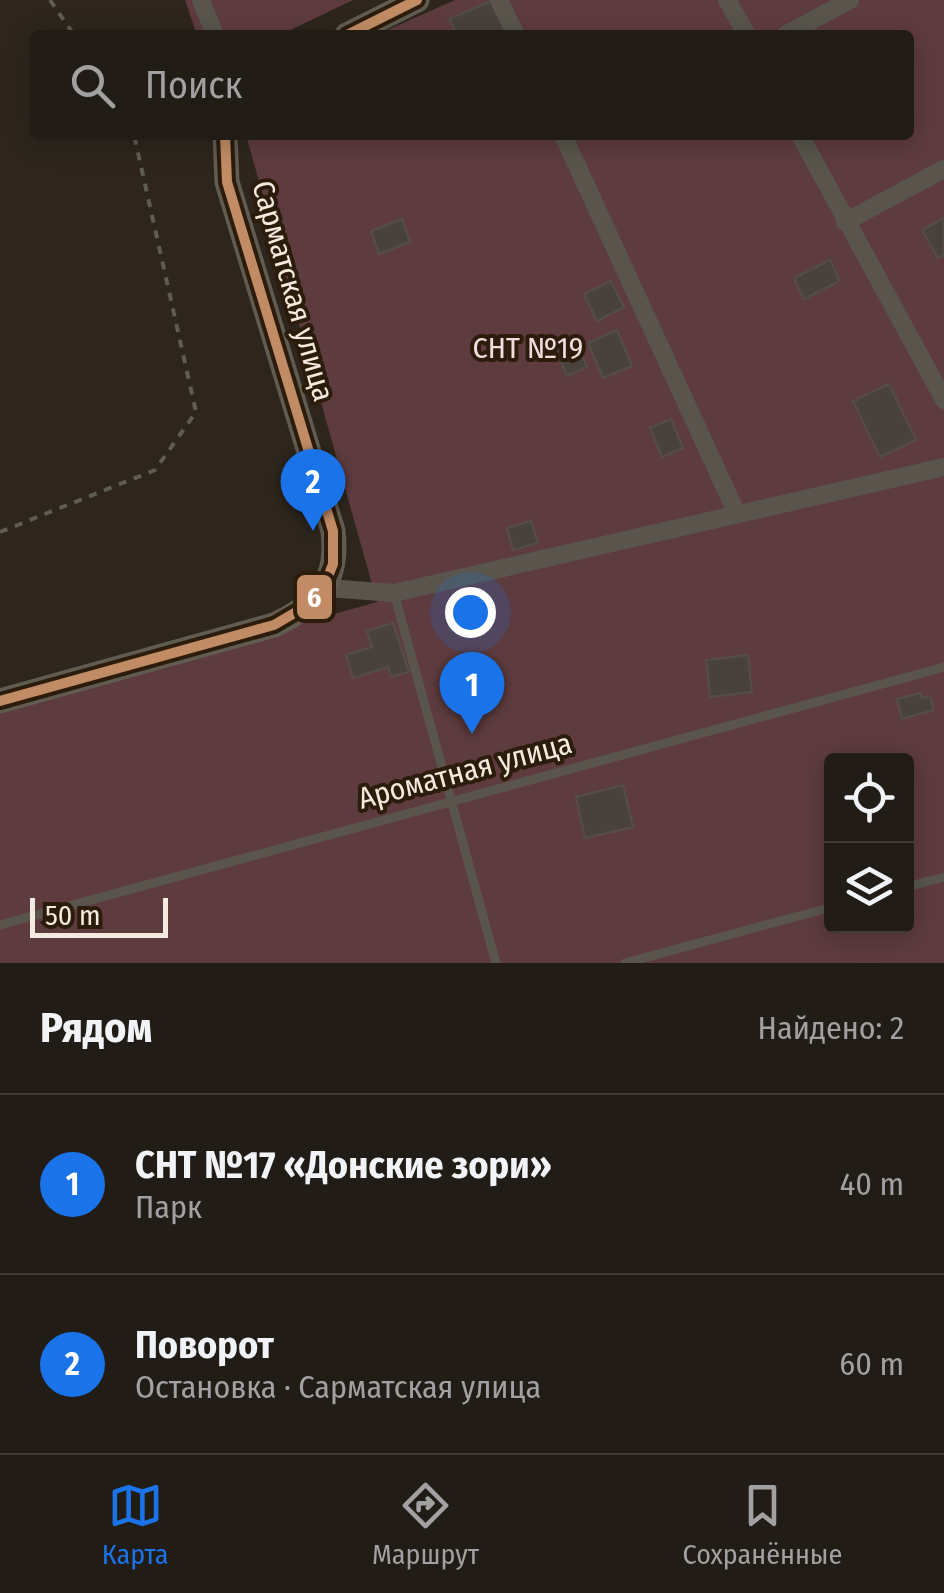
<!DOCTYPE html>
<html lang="ru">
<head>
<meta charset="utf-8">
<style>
	:root { --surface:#221c16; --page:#2a251f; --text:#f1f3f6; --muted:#a2a1a1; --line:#3f3a35; --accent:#1a73e8 }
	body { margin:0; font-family:"Fira Sans Condensed",sans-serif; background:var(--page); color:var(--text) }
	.controls { position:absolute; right:30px; bottom:30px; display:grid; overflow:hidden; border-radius:10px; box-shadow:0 5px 25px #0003 }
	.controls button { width:90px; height:90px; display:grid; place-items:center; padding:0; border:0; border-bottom:2px solid var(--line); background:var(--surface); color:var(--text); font:50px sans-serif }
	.scale { position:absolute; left:30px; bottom:25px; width:138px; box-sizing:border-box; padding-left:10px; border:5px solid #f5eae0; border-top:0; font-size:28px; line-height:35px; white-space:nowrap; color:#f5eae0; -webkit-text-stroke:8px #2c1c0b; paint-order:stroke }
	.you { position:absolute; left:470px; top:612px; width:35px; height:35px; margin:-25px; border:8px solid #fff; border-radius:50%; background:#1a73e8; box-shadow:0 0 0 15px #1a73e833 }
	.badge { display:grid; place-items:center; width:65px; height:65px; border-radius:50%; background:var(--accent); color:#fff; font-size:32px; font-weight:700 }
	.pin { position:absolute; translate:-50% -82px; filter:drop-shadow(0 2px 5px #0008) }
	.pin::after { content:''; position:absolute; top:52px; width:35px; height:30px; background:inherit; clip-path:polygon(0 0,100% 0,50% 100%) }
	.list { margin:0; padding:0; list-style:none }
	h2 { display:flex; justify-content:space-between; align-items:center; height:130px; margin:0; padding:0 40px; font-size:42px }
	h2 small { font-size:32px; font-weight:400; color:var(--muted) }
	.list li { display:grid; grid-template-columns:65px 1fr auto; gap:30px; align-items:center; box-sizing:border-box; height:180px; padding:0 40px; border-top:2px solid var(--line) }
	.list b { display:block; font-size:38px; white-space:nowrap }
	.list p { margin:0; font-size:32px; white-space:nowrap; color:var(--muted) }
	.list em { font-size:32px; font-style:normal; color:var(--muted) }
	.icon { flex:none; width:55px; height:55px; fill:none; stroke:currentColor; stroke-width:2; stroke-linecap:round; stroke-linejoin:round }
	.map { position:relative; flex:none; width:944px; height:963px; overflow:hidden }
	.search { position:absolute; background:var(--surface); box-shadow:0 5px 25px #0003; left:30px; right:30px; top:30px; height:110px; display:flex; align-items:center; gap:25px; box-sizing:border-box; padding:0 35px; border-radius:10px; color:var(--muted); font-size:38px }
	.sheet { height:490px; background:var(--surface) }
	nav { display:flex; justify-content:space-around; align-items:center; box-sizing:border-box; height:140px; border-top:2px solid var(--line); background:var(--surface); font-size:28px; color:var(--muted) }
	nav a { display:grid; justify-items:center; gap:5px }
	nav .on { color:var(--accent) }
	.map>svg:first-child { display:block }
	.green { fill:#5e3b3e; fill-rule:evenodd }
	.building { fill:#49413b; stroke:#554c47; stroke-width:2.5 }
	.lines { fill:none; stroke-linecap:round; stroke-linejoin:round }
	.path { stroke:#5f5c54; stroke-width:4; stroke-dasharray:8 8; stroke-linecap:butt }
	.lane { stroke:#59554c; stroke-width:9 }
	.street { stroke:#59554c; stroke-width:18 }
	.secondary { stroke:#605c52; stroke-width:25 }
	.bus-1-casing { stroke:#2c1c0b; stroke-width:18 }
	.bus-1 { stroke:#c18c65; stroke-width:10 }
	.labels { text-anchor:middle; stroke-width:8; stroke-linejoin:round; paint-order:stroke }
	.street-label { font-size:30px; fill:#f5eae0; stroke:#2c1c0b }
	.park-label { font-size:30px; fill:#f1dcde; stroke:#2c1c0b }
	.line-badge { stroke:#2c1c0b; stroke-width:4 }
	.badge-label { font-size:28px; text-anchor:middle; font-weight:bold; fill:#fff }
</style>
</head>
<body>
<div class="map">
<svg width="944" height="963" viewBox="0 0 944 963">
	<rect width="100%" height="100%" fill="#2e261d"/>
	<!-- green -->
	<path class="green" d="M185,0H353L280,35H197Z
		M455,0H944V963H0V708L377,602L246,135H909V35H376ZM832,761H906V926H832Z"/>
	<!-- building -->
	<path class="building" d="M493,0L507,30L497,35H457L449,19Z
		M944,218V255L938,258L922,230Z
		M402,219L410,242L379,254L371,231Z
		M830,260L840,281L804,299L794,278Z
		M611,281L624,307L597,321L584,294Z
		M617,330L632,366L603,378L588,343Z
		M575,338L587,367L567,376L555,346Z
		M889,384L916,440L880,457L853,401Z
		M671,419L683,448L662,457L650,428Z
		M531,521L538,543L513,550L507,528Z
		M393,623L409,672L391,677L388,667L353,678L346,655L372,647L367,631Z
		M748,655L752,692L710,697L706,660Z
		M921,693L922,698L930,696L934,710L902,719L897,699Z
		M623,785L633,827L585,838L576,797Z"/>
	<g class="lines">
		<!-- path -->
		<path class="path" d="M50,0L74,35
			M0,532L155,470L196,412L134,135"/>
		<!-- lane -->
		<path class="lane" d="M394,593L496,963
			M906,887L944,877
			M0,925L944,667
			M625,963L832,907"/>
		<!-- street -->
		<path class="street" d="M201,0L215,35
			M499,0L516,35
			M727,0L747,35
			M785,35L850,0
			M563,135L737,514
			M800,135L944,400
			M845,222L944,169
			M327,588L394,593L944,467"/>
		<!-- secondary -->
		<path class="secondary" d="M347,35L417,0
			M0,701L274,625C319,604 339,581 333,531L227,182L225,135"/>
		<defs>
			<path id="bus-1" d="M347,35L417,0
				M0,701L274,625L303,608L323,589L333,564V531L227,182L225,135"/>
		</defs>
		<!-- bus-1 casing -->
		<use href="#bus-1" class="bus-1-casing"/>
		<!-- bus-1 -->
		<use href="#bus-1" class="bus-1"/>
	</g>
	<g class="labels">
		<!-- street labels -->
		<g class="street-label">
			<text transform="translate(293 291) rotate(74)" y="10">Сарматская улица</text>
			<text transform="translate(465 771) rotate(-15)" y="10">Ароматная улица</text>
		</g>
		<!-- park labels -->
		<g class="park-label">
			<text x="528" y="358">СНТ №19</text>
		</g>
	</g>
	<rect class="line-badge" x="295" y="573" width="39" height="48" rx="10" fill="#c18c65"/>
	<g class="badge-label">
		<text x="314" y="607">6</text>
	</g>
</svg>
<div class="controls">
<button><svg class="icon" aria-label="locate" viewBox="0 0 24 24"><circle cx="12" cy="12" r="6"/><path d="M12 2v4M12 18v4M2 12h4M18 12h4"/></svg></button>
<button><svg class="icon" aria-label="layers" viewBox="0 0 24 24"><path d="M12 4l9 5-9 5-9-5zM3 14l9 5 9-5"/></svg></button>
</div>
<div class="scale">50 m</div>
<div class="you"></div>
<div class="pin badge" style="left:472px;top:734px">1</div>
<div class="pin badge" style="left:313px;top:531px">2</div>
<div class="search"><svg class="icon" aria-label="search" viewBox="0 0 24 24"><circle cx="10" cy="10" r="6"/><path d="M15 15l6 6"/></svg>Поиск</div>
</div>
<section class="sheet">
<h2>Рядом<small>Найдено: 2</small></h2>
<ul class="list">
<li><span class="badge">1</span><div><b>СНТ №17 «Донские зори»</b><p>Парк</p></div><em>40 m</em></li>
<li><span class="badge">2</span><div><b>Поворот</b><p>Остановка · Сарматская улица</p></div><em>60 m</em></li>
</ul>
</section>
<nav>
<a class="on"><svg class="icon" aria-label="map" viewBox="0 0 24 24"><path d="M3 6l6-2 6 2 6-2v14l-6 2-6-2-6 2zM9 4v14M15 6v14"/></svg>Карта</a>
<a><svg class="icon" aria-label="directions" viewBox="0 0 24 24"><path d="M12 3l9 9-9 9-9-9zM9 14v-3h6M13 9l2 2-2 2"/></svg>Маршрут</a>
<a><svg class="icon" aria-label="saved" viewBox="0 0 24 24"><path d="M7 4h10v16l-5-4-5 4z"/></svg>Сохранённые</a>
</nav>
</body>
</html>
